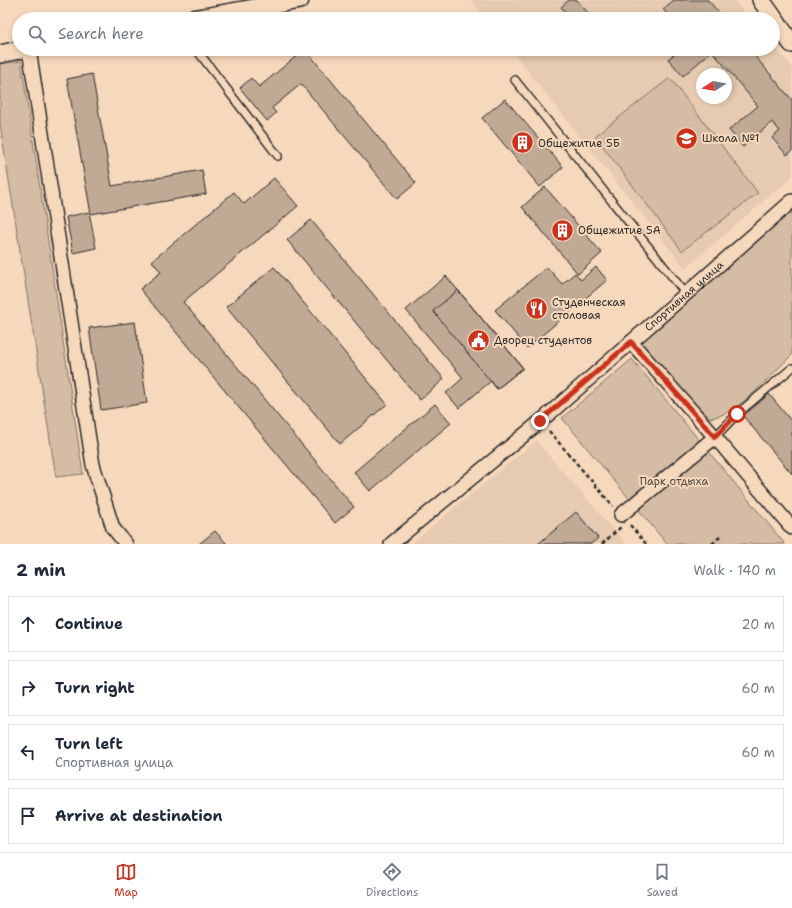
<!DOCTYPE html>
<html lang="en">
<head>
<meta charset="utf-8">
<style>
	:root { --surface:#fff; --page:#f2f2f3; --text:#1f2937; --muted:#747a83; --line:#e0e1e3; --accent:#c8321e }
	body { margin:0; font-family:"Shantell Sans",sans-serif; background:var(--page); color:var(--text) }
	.compass { position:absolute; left:696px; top:68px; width:36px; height:36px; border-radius:50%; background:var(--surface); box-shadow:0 2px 6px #0003; rotate:259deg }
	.stop { position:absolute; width:12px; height:12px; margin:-9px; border:3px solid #c8321e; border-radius:50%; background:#fff }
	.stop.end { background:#c8321e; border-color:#fff; box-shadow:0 1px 4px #0008 }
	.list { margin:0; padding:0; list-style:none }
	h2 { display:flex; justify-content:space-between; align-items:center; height:52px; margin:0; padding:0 16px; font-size:17px }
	h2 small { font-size:13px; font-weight:400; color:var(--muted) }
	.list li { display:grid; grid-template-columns:26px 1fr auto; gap:12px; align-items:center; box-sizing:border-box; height:56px; margin:0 8px 8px; padding:0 8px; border:1px solid var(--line); border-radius:0px }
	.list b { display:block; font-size:15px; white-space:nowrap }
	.list p { margin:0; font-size:13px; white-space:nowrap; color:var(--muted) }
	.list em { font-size:13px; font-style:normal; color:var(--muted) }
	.icon { flex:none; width:22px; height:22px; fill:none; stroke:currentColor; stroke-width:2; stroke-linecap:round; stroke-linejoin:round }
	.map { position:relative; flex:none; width:792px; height:544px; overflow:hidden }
	.search { position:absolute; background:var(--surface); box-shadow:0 2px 6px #0003; left:12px; right:12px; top:12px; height:44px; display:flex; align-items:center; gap:10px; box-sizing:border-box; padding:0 14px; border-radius:22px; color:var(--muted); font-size:15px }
	.sheet { height:308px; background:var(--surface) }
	nav { display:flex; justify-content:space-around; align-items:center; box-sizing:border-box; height:56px; border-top:1px solid var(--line); background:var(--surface); font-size:11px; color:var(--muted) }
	nav a { display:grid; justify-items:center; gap:2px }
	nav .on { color:var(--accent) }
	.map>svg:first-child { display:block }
	.built { fill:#e6cab1; fill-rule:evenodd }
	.green { fill:#d5bca4; stroke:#807468 }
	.building { fill:#c0aa96; stroke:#2b2b2b }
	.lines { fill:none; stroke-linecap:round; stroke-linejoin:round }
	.service-casing { stroke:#2b2b2b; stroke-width:10 }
	.minor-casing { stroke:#2b2b2b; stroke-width:16 }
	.tertiary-casing { stroke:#2b2b2b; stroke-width:20 }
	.path { stroke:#2b2b2b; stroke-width:2.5; stroke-dasharray:4 3; stroke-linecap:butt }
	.service { stroke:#f6d8bc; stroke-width:7 }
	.minor { stroke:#f6d8bc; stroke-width:13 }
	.tertiary { stroke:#f6d8bc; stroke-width:17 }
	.route { stroke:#c8321e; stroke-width:5 }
	.labels { text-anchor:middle; stroke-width:4; stroke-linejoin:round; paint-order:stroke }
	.poi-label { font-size:11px; fill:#2b2b2b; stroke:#f6d8bc; text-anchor:start }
	.street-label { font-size:11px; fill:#2b2b2b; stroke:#f6d8bc }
	.park-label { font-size:11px; fill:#4d4843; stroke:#f6d8bc }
</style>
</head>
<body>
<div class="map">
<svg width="792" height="544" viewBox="0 0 792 544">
	<rect width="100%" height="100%" fill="#f6d8bc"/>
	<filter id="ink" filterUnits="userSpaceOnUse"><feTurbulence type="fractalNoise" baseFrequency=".025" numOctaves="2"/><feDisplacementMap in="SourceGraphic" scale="8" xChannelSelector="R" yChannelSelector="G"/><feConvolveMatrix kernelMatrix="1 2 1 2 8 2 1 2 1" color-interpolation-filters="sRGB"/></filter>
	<g filter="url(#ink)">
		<!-- built -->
		<path class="built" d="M471,0H733L750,19H486Z
			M773,45L792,67V177L685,268L510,49H773ZM702,74H726V98H702Z
			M536,441L626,544H411Z"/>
		<!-- green -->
		<path class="green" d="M21,61L83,474L56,477L0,124V64Z
			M670,78L758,193L682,251L595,136Z
			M792,209V355C771,374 739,415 710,418L631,342Z
			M632,359L785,544H667L562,418Z"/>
		<!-- building -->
		<path class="building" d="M569,0H577L593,19H572L561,7Z
			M674,0H708L724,19H671L663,9Z
			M305,49L416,183L397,199L301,84L272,108L276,113L267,121L240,88L251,78L259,87Z
			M681,49H749L792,100V151L787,155L772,138L780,131L772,122L743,147L729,130L758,106L712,51L683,76L668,59Z
			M92,74L112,186L202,170L206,194L91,214L67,79Z
			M505,99L563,167L540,187L482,118Z
			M274,178L298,206L183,302L354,507L335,523L140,289L161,272L152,261L234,192L244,204Z
			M545,187L602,253L578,274L522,207Z
			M89,212L96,248L73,253L66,217Z
			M311,220L444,379L420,400L287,240Z
			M274,267L387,404L340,444L226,307Z
			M547,267L562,284L575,273L581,280L596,267L607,280L527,348L495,310Z
			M446,276L523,368L497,389L491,381L459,408L446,393L463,378L406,310Z
			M458,290L523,368L497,389L433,311Z
			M135,322L147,403L101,410L89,328Z
			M769,394L792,422V474L743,416Z
			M435,404L451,423L370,491L354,472Z
			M576,512L598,538L591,544H538Z
			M215,531L227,544H199Z"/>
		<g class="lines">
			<defs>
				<path id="service" d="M196,49L278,156
					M515,80L686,294
					M715,437L737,414L792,368"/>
				<g id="minor">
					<path d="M29,49L93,465L113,528L126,544"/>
					<path d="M631,342L715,437L792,528"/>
					<path d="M621,515L715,437"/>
					<path id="s1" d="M391,544L541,421L792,201"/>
				</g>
				<path id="tertiary" d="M761,0L792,44
					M192,19L300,0
					M0,54L23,49"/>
			</defs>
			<!-- service casing -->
			<use href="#service" class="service-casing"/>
			<!-- minor casing -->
			<use href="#minor" class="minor-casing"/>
			<!-- tertiary casing -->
			<use href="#tertiary" class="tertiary-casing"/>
			<!-- path -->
			<path class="path" d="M549,431L613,506
				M630,525L646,544
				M602,544L621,527
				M712,544L722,535"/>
			<!-- service -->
			<use href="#service" class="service"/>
			<!-- minor -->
			<use href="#minor" class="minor"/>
			<!-- tertiary -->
			<use href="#tertiary" class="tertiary"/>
		</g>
	</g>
	<g class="lines" filter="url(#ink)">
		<!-- route -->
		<path class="route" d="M540,421L631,342L715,437L737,414"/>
	</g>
	<!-- icons -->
	<defs>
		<symbol id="school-disc" viewBox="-11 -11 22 22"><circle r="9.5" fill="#c8321e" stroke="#f6d8bc"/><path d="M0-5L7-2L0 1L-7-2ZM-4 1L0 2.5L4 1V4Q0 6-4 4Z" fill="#fff"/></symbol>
		<symbol id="building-disc" viewBox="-11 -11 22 22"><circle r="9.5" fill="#c8321e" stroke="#f6d8bc"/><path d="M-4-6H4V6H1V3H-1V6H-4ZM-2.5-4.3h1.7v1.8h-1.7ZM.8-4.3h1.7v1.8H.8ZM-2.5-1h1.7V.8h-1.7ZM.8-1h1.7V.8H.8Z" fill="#fff"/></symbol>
		<symbol id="restaurant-disc" viewBox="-11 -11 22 22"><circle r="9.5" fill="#c8321e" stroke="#f6d8bc"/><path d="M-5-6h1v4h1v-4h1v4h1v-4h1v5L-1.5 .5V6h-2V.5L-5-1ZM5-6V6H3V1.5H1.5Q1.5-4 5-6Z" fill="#fff"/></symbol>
		<symbol id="civic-disc" viewBox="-11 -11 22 22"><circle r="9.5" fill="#c8321e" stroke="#f6d8bc"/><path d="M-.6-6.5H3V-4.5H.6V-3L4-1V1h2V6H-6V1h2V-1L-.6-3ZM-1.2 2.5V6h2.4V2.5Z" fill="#fff"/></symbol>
	</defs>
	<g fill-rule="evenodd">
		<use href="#school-disc" x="674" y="126" width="25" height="25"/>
		<use href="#building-disc" x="510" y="130" width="25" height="25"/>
		<use href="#building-disc" x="550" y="218" width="25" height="25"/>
		<use href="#restaurant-disc" x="524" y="296" width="25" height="25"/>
		<use href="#civic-disc" x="466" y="328" width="25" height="25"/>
	</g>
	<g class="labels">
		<!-- poi labels -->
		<g class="poi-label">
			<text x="702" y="142">Школа №1</text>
			<text x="538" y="147">Общежитие 5Б</text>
			<text x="578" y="234">Общежитие 5А</text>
			<text x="552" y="306">Студенческая<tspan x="552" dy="13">столовая</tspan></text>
			<text x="494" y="344">Дворец студентов</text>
		</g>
		<!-- street labels -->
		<g class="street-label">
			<text dy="4" stroke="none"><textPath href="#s1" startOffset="384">Спортивная улица</textPath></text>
		</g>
		<!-- park labels -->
		<g class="park-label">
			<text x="674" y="485">Парк отдыха</text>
		</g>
	</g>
</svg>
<svg class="compass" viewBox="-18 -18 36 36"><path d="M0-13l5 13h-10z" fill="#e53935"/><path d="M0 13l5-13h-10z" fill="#747a83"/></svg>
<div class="stop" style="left:737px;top:414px"></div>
<div class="stop end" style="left:540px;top:421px"></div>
<div class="search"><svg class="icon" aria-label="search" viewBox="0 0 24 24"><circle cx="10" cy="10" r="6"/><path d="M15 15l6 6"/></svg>Search here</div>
</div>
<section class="sheet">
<h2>2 min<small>Walk · 140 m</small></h2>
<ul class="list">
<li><svg class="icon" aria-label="ahead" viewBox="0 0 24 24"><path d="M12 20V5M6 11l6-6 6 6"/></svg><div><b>Continue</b></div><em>20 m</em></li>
<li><svg class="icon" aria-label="right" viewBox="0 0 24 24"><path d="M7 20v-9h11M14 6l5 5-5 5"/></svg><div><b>Turn right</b></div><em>60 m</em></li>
<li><svg class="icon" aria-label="left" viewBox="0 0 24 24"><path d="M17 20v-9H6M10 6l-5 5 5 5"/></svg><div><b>Turn left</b><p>Спортивная улица</p></div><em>60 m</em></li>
<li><svg class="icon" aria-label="arrive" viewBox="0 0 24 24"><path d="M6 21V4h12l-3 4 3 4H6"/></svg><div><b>Arrive at destination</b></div></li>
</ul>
</section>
<nav>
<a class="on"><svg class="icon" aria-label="map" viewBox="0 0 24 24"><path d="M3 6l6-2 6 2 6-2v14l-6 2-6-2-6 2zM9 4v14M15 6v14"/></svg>Map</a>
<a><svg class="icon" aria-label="directions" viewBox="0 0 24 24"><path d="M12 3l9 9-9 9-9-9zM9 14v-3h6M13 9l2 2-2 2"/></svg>Directions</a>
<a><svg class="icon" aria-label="saved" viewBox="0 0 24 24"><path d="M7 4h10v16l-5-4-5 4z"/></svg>Saved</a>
</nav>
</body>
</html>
